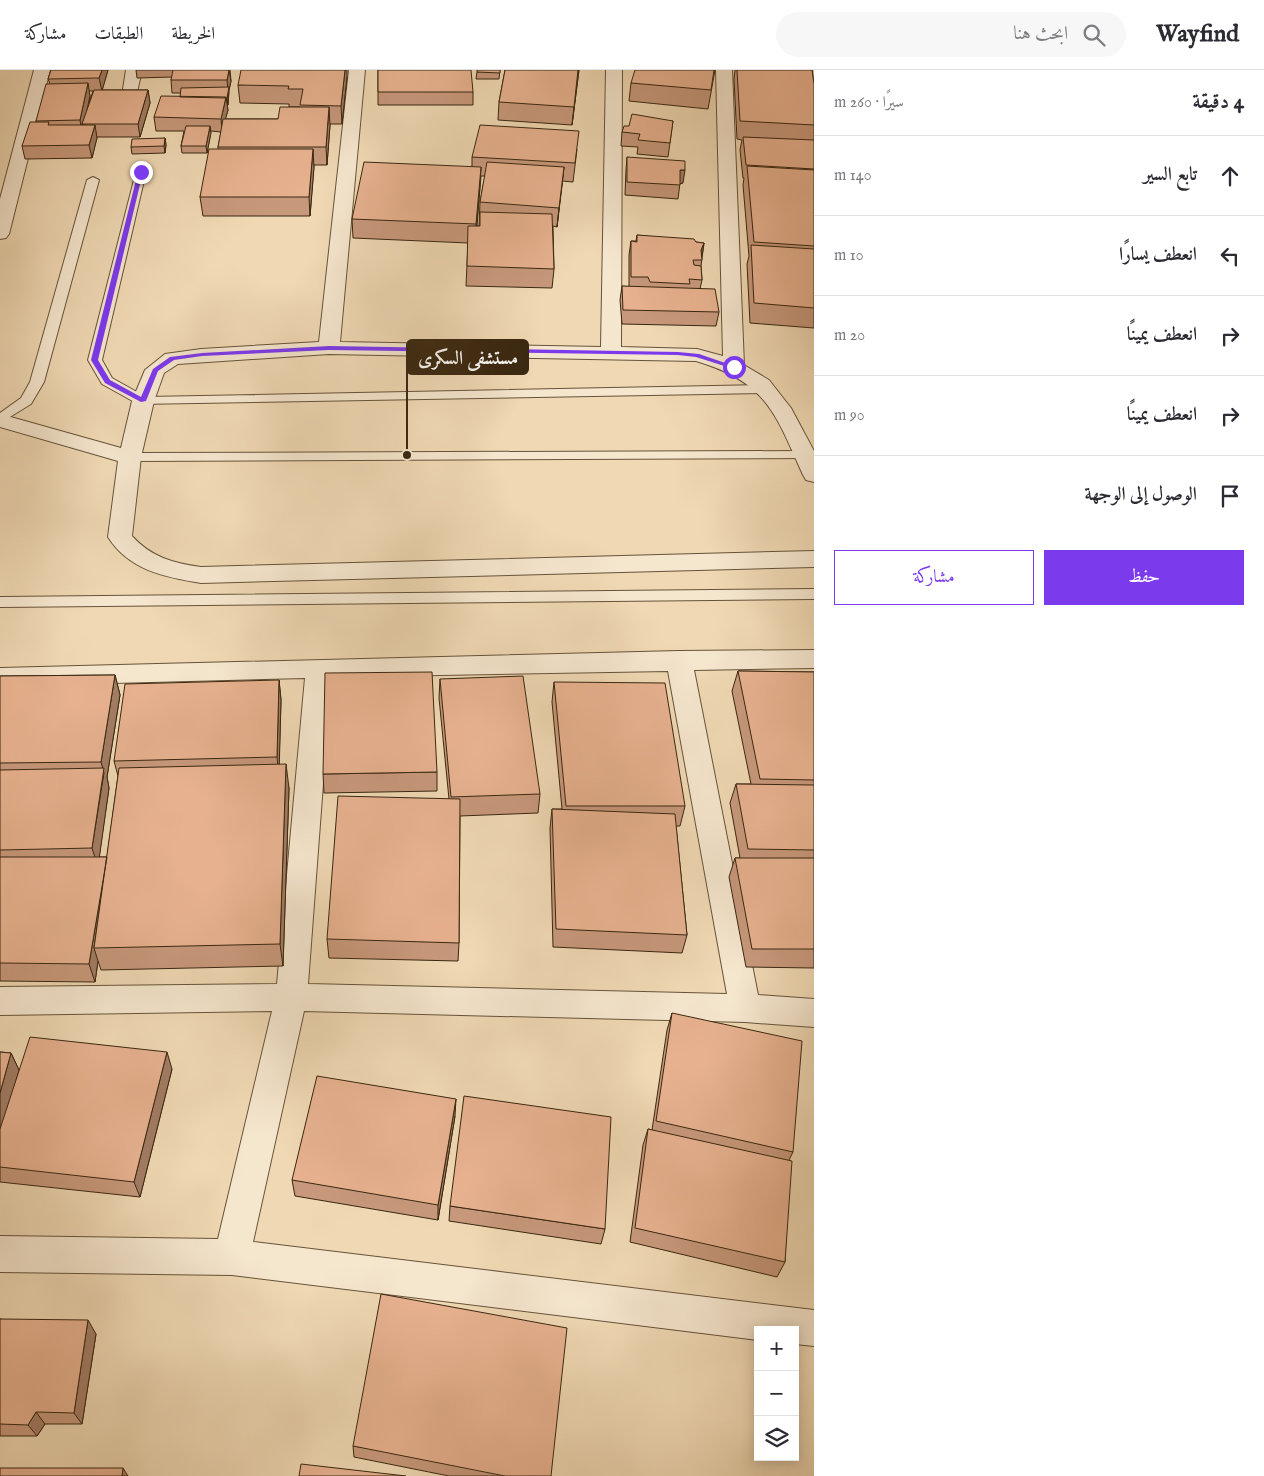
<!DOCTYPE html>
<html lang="ar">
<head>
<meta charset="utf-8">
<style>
	:root { --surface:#fff; --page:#f7f7f7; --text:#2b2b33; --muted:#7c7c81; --line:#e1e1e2; --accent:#7c3aed }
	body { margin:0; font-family:"IM FELL English",Amiri,serif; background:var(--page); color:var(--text); direction:rtl }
	.controls { position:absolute; right:15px; bottom:15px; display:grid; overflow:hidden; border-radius:0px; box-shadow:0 2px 12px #0003 }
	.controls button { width:45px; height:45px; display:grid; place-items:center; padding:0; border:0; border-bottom:1px solid var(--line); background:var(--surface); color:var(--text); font:25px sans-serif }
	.stop { position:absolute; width:15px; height:15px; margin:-11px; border:4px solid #7c3aed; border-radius:50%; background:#fff }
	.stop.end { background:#7c3aed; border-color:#fff; box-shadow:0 1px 5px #0008 }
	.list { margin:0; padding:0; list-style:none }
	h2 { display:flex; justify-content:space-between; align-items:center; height:65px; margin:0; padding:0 20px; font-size:21px }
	h2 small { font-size:16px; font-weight:400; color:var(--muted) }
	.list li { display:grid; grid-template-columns:32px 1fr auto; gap:15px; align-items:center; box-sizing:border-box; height:80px; padding:0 20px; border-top:1px solid var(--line) }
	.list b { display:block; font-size:19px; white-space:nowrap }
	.list em { font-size:16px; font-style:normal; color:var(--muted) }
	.actions { display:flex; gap:10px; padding:15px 20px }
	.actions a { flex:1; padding:11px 0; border:1px solid var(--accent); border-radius:0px; text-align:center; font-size:18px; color:var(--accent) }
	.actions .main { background:var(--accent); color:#fff }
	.icon { flex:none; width:28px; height:28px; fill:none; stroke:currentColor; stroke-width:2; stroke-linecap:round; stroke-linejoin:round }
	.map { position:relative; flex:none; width:814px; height:1406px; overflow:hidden; direction:ltr }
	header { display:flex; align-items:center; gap:30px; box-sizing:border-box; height:70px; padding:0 25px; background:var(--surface); border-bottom:1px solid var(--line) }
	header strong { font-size:24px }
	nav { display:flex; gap:28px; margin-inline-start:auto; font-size:18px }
	.search { width:350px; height:45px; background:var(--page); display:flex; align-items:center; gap:12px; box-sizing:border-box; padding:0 18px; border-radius:28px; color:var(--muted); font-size:19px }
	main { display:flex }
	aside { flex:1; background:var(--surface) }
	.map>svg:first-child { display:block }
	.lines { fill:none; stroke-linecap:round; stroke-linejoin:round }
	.service-casing { stroke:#665339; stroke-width:2 }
	.minor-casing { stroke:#665339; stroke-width:2 }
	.service { fill:#f5e6ce; fill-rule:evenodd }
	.minor { fill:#f5e6ce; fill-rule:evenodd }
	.wall { fill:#c7987b; stroke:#392710; fill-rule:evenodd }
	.shaded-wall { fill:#a27c64; stroke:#392710 }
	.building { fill:#e7b18f; stroke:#392710 }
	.route { fill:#7c3aed }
	.leader { fill:none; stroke:#392710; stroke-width:2 }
	.callout-dot { fill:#392710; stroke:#f5e6ce; stroke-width:2 }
	.callout { fill:#392710; stroke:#392710; stroke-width:2 }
	.callout-label { font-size:19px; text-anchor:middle; font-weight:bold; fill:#fff }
</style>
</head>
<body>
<header>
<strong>Wayfind</strong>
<div class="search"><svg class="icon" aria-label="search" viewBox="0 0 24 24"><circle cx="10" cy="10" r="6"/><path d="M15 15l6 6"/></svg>ابحث هنا</div>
<nav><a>الخريطة</a><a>الطبقات</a><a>مشاركة</a></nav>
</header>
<main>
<aside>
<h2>4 دقيقة<small>سيرًا · 260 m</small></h2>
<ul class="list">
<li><svg class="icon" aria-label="ahead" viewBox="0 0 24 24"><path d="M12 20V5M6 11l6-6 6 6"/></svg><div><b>تابع السير</b></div><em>140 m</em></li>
<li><svg class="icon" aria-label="left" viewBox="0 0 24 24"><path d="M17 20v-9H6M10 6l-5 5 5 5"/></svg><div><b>انعطف يسارًا</b></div><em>10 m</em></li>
<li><svg class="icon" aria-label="right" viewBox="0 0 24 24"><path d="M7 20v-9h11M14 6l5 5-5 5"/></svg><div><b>انعطف يمينًا</b></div><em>20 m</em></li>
<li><svg class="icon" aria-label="right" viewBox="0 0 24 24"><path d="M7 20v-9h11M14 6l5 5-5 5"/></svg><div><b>انعطف يمينًا</b></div><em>90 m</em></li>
<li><svg class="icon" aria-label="arrive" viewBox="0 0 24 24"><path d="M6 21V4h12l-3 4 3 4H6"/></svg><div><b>الوصول إلى الوجهة</b></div></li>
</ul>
<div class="actions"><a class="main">حفظ</a><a>مشاركة</a></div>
</aside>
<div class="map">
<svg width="814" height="1406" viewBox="0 0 814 1406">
	<rect width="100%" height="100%" fill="#efd8b3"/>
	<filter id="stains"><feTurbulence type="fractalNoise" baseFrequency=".004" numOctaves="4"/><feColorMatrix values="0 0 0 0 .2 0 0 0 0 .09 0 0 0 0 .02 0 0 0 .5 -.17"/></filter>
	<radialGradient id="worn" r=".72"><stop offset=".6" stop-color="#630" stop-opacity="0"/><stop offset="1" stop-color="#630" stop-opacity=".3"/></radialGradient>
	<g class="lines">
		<defs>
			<path id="service" d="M141,99L146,102L102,290L112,308L146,327L768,315L775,319L768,323L138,334L102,314L88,290L136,102Z
				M93,107L99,110L44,312L31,334L0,353V343L21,328L30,312L87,110Z
				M805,381L812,385L810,388L130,391L123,387L130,383Z
				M814,519V529L0,537V527Z"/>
			<path id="minor" d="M34,0H50L9,164L6,168L0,169V129Z
				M126,0H142L137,22H125L123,19Z
				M349,0H365L340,272L601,277L606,0H622L621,277L697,279L723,286L716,0H732L744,295L769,310L791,338L814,381V412L806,410L803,405C775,343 767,312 696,291L329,284L178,294L164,303L154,331L141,387L132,466C151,487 173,493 201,497L814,481V497L201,513C164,507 129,500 108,467L118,391L0,357V344L121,378L132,331L145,300L165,284L201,279L319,272Z
				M814,580V598L694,600L758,925L814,929V957L745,952L304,941L253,1172L814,1240V1276L795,1274V1260H758V1270L232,1205L0,1202V1166L218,1169L272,941L0,945V917L277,914L305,608L0,616V598L679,581ZM668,601L727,924L308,914L331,607Z"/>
		</defs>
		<!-- service casing -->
		<use href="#service" class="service-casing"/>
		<!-- minor casing -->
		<use href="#minor" class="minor-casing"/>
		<!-- service -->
		<use href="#service" class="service"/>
		<!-- minor -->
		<use href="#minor" class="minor"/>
	</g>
	<!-- wall -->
	<path class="wall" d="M51,0H108L102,20H148L150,33L140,67H97L92,88L25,89L22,76L36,52V51L50,14L48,9ZM89,21H93L89,33L90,26Z
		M136,0H230L231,11L229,20L228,35H227L228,40L225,49H278L300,37H289V34L240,33L238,15L347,7L342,54H330L327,95H314L310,146H203L200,127L218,79V77L221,62L211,61L207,83H182L181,76L184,61H156L154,47L180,27L181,23H172L171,10L172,7L137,8Z
		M378,0L473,22V35H378Z
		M500,0L499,9H476L477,2Z
		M505,0H579L572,55L498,50L499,32Z
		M715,0L708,39L629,31L631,13Z
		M735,0H812L814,14V258L750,253L747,194L749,186L743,115L744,108H743L740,80L742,70L737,69L734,9Z
		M673,51L668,87L637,84L638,77L621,76L622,62L629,56Z
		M165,68L166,75L165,83L132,84L131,77Z
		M577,79L573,112L562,111L557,157L553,156L554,199L552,218L466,216L468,173L353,168L352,149L472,96V87ZM481,106H485L480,132L479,156H477Z
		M627,87L683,113H680L678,129L625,125L626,100Z
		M637,165L704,173L701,196L702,210L700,219L719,242L716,256L622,254L620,230L622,216L629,217V185L631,171H636Z
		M738,601L814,602V898L746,897L729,807L735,788H740L730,733L736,714H751L732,621Z
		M115,605L120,625L107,707L109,718L99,787H107L118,706L114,691L279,610L281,630L279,694L289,718L283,896L101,900L98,891L95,912L0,911V606Z
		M440,609L540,724L538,743L460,746L459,873L458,891L329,888L327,869L449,729L439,628Z
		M554,612L685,736L680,756H676L687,865L682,883L553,877L550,758L552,739H562L552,632Z
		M437,702V721L324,723L323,704Z
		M672,943L793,1082L789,1090L785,1192L777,1207L630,1172L643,1075L648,1059L652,1060L667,960Z
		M0,982L11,983L19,1000L172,999L140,1127L0,1112Z
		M455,1046L438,1150L295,1126L292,1110Z
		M450,1136L605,1159L601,1174L449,1151Z
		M0,1249L96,1264L82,1354H45L37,1366H0Z
		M353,1376L551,1406H449L354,1387Z"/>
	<!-- shaded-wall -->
	<path class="shaded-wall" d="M102,0H108L102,21L99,8Z
		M229,0L231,11L229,20L228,35L227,28L228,20L227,10Z
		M345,0H347V7L342,54L341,36Z
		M578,0H579L572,55L574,37Z
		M88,13L90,26L84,54H82L83,59L82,63L80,50Z
		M148,20L150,33L140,67L138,54Z
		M226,27L228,40L222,62L221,49Z
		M329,37L330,56L327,95L326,77Z
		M95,55L97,68L92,88L89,75Z
		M210,56L211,63L207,83L206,76Z
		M165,68L166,75L165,83L164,76Z
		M313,79L314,98L310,146L309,127Z
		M481,97L480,115L475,174L476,154Z
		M564,97L562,116L557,157L559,138Z
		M680,100H685L683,113L678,114Z
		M704,173L702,186L700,190L701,180Z
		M115,605L120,625L107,707L109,718L98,797L92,778L104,703L101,692Z
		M279,610L281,630L279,707L277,687Z
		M286,694L289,718L283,896L280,874Z
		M107,787L94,878L98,891L95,912L89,894Z
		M167,982L172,999L140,1127L134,1112Z
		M11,983L19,1000L0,1071V1023Z
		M456,1029L455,1046L438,1150V1135Z
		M88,1250L96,1264L82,1354L74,1343Z
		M36,1342L45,1354L37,1366L28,1355Z
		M123,1398L128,1406H122Z"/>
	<!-- building -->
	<path class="building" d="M51,0H102L99,8L48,9Z
		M173,0H229L227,10H171Z
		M241,0H345L341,36L300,35L303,19H288L289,16L238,15Z
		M378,0H471L473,22H378Z
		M477,0H500V3L477,2Z
		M505,0H578L574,37L499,32Z
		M635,0H714L711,20L631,13Z
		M737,0H812L814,14V55L740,51Z
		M88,13L80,50L36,51L46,14Z
		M229,17L227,28L180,27L181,18Z
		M94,20H148L138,54H82Z
		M161,26L226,27L221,49L154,47Z
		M280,37H329L326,77H218L223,49H278Z
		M632,44L673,51L670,73L638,70L640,64L622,62L624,56H629Z
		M30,52H49L48,55H95L89,75L22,76Z
		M480,55L579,61L575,93L472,87Z
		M186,56H210L206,76H181Z
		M743,67L814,70V99L746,95Z
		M165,68L164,76L131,77L132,69Z
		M209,79H313L309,127H200Z
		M627,87L685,91V100H680V115L627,112Z
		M364,92L481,97L476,154L352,149Z
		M487,92L564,97L559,138L480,132Z
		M747,96L814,100V176L754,172Z
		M480,142L552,144L554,199L467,196L468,156H480Z
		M637,165L694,169L696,172L704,173L701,180L702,190H693L694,195L701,196L702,210L689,209L690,214L650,212L648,207H631V171L637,172Z
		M751,175L814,179V238L754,233Z
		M622,216L715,219L719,242L623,240Z
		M738,601L814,602V710L760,709Z
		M432,602L437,702L323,704L325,603Z
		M115,605L101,692L0,693V606Z
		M523,606L540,724L451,727L440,609Z
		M279,610L277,687L114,691L125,614Z
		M554,612L665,613L685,736H566Z
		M286,694L280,874L94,878L119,698Z
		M104,698L92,778L0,780V700Z
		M736,714L814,715V780L748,779Z
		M338,726L460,729L459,873L327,869Z
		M552,739L675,744L687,865L556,859Z
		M0,787H107L89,894L0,893Z
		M735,788H814V879H752Z
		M672,943L802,971L793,1082L656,1051Z
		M30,967L167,982L134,1112L0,1097V1059Z
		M0,982L11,983L0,1023Z
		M317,1006L456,1029L438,1135L292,1110Z
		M464,1026L611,1047L605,1159L450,1136Z
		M648,1059L792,1091L785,1192L635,1158Z
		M381,1224L567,1258L551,1406H505L353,1376Z
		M0,1249L88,1250L74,1343L36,1342L28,1355L0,1354Z
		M301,1394L406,1406H299Z
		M0,1398H123L122,1406H0Z"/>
	<!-- route -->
	<path class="route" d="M141,100L143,102L98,290L110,310L141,327L153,299L170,287L202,283L329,276L678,282L699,284L737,297L734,299L696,287L678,285L329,280L202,286L174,290L158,301L146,331L141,332L105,313L91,290L138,102Z"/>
	<!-- callouts -->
	<path class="leader" d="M407 385L407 287"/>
	<circle class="callout-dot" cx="407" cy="385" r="5"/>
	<rect class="callout" x="407" y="270" width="121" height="34" rx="5"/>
	<g class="callout-label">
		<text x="468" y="294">مستشفى السكرى</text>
	</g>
	<rect width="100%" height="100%" filter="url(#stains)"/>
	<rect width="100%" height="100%" fill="url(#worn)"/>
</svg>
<div class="controls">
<button>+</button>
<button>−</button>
<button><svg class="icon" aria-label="layers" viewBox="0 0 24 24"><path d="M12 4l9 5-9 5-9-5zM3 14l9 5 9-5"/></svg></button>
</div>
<div class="stop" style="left:734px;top:297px"></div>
<div class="stop end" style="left:141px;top:102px"></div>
</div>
</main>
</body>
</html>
